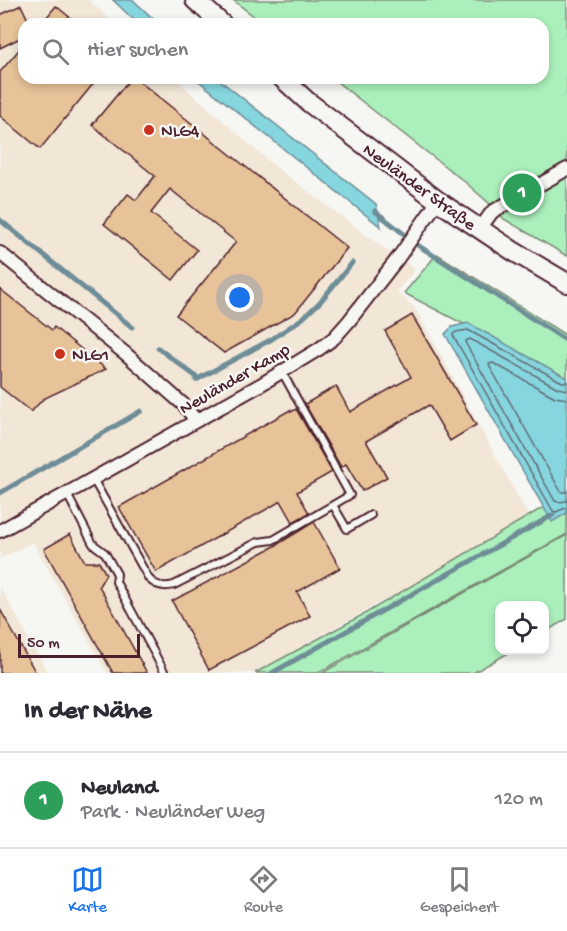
<!DOCTYPE html>
<html lang="de">
<head>
<meta charset="utf-8">
<style>
	:root { --surface:#fff; --page:#f7f7f7; --text:#2b2b33; --muted:#7c7c81; --line:#e1e1e2; --accent:#1a73e8 }
	body { margin:0; font-family:"Gochi Hand",sans-serif; background:var(--page); color:var(--text) }
	.controls { position:absolute; right:18px; bottom:18px; display:grid; overflow:hidden; border-radius:12px; box-shadow:0 3px 9px #0003 }
	.controls button { width:54px; height:54px; display:grid; place-items:center; padding:0; border:0; border-bottom:2px solid var(--line); background:var(--surface); color:var(--text); font:30px sans-serif }
	.scale { position:absolute; left:18px; bottom:15px; width:122px; box-sizing:border-box; padding-left:6px; border:3px solid #4a1f2b; border-top:0; font-size:16px; line-height:21px; white-space:nowrap; color:#4a1f2b; -webkit-text-stroke:4px #f6f6f2; paint-order:stroke }
	.you { position:absolute; left:240px; top:298px; width:21px; height:21px; margin:-15px; border:4px solid #fff; border-radius:50%; background:#1a73e8; box-shadow:0 0 0 9px #1a73e833 }
	.badge { display:grid; place-items:center; width:39px; height:39px; border-radius:50%; background:var(--accent); color:#fff; font-size:20px; font-weight:700 }
	.pin { position:absolute; translate:-50% -50%; border:3px solid #fff; box-shadow:0 2px 6px #0006 }
	.list { margin:0; padding:0; list-style:none }
	h2 { display:flex; justify-content:space-between; align-items:center; height:78px; margin:0; padding:0 24px; font-size:26px }
	h2 small { font-size:20px; font-weight:400; color:var(--muted) }
	.list li { display:grid; grid-template-columns:39px 1fr auto; gap:18px; align-items:center; box-sizing:border-box; height:96px; padding:0 24px; border-top:2px solid var(--line) }
	.list b { display:block; font-size:22px; white-space:nowrap }
	.list p { margin:0; font-size:20px; white-space:nowrap; color:var(--muted) }
	.list em { font-size:20px; font-style:normal; color:var(--muted) }
	.icon { flex:none; width:33px; height:33px; fill:none; stroke:currentColor; stroke-width:2; stroke-linecap:round; stroke-linejoin:round }
	.map { position:relative; flex:none; width:567px; height:673px; overflow:hidden }
	.search { position:absolute; background:var(--surface); box-shadow:0 3px 9px #0003; left:18px; right:18px; top:18px; height:66px; display:flex; align-items:center; gap:15px; box-sizing:border-box; padding:0 21px; border-radius:18px; color:var(--muted); font-size:22px }
	.sheet { height:174px; background:var(--surface) }
	nav { display:flex; justify-content:space-around; align-items:center; box-sizing:border-box; height:84px; border-top:2px solid var(--line); background:var(--surface); font-size:16px; color:var(--muted) }
	nav a { display:grid; justify-items:center; gap:3px }
	nav .on { color:var(--accent) }
	.map>svg:first-child { display:block }
	.built { fill:#f2e6d7 }
	.green { fill:#abf0bc; stroke:#7a8874; stroke-width:1.5 }
	.water { fill:#86d6df; stroke:#6e8d97; stroke-width:1.5 }
	.lines { fill:none; stroke-linecap:round; stroke-linejoin:round }
	.shore { stroke:#626873; stroke-width:1.5 }
	.stream { stroke:#6e8d97; stroke-width:5 }
	.building { fill:#e8c298; stroke:#4a1f2b; stroke-width:1.5 }
	.service-casing { stroke:#4a1f2b; stroke-width:10 }
	.minor-casing { stroke:#4a1f2b; stroke-width:16 }
	.secondary-casing { stroke:#4a1f2b; stroke-width:22 }
	.service { stroke:#f6f6f2; stroke-width:6 }
	.minor { stroke:#f6f6f2; stroke-width:12 }
	.secondary { stroke:#f6f6f2; stroke-width:18 }
	.poi-dot { fill:#c8321e; stroke:#f6f6f2; stroke-width:2 }
	.labels { text-anchor:middle; stroke-width:5; stroke-linejoin:round; paint-order:stroke }
	.poi-label { font-size:18px; fill:#4a1f2b; stroke:#f6f6f2; text-anchor:start }
	.street-label { font-size:18px; fill:#4a1f2b; stroke:#f6f6f2 }
</style>
</head>
<body>
<div class="map">
<svg width="567" height="673" viewBox="0 0 567 673">
	<rect width="100%" height="100%" fill="#f6f6f2"/>
	<filter id="ink" filterUnits="userSpaceOnUse"><feTurbulence type="fractalNoise" baseFrequency=".0167" numOctaves="2"/><feDisplacementMap in="SourceGraphic" scale="12" xChannelSelector="R" yChannelSelector="G"/><feConvolveMatrix kernelMatrix="1 2 1 2 8 2 1 2 1" color-interpolation-filters="sRGB"/></filter>
	<g filter="url(#ink)">
		<!-- built -->
		<path class="built" d="M0,0H89L114,24H24V78H174L273,165L378,244L415,269L397,292L415,308L530,519L254,673H107L33,542L0,559Z
			M0,587L48,673H0Z"/>
		<!-- green -->
		<path class="green" d="M233,0H567V256L504,219L490,204L465,182L332,78H543V24H264Z
			M437,254L567,336V378L404,293Z
			M567,497V534L318,673H255L366,613L542,508Z
			M567,535V619L545,632L544,606H500V650L512,651L473,673H322Z"/>
		<!-- water -->
		<path class="water" d="M113,0H133L159,24H138Z
			M195,78H217L376,204L381,227Z
			M468,323L567,378V513L552,522L445,334L452,327Z"/>
		<g class="lines">
			<!-- shore -->
			<path class="shore" d="M567,382H562L468,330L456,332L453,334L454,337L553,511L556,512L563,509L567,508
				M567,390L558,388L470,339L466,341V344L555,501L558,502L567,501
				M567,399L555,397L493,363L489,364L490,367L560,490L562,492H567"/>
			<!-- stream -->
			<path class="stream" d="M375,211L419,246L567,341
				M0,220L132,327
				M158,348L198,378
				M196,380L272,339L303,318L320,302L352,263
				M0,493L141,411
				M272,673L553,515"/>
		</g>
		<!-- building -->
		<path class="building" d="M21,5L30,24H24V36L0,48V15Z
			M56,6L78,24H41Z
			M24,44V78H98L40,149L0,116V72Z
			M131,78H135L347,248L295,313L224,353L176,315L236,242L170,189L151,213L197,250L173,280L104,224L128,194L136,200L155,176L92,125Z
			M0,289L52,330L54,327L106,369L43,399L31,412L0,387Z
			M412,315L476,425L450,441L429,405L366,441L387,477L362,491L346,464L341,467L305,404L336,386L350,412L411,377L385,331Z
			M296,409L332,472L297,492L309,513L293,522L281,501L156,572L119,507L290,410L291,412Z
			M314,522L340,568L297,592L310,616L209,670L172,601L273,547Z
			M70,534L85,562H99L106,574L99,586L147,673H113L44,549Z
			M0,609L15,636L36,673H0Z"/>
		<g class="lines">
			<defs>
				<path id="service" d="M93,479L149,579C156,586 163,588 174,585L258,542L273,540L350,495L282,372
					M67,494L93,544L105,553L117,574L116,582L165,673
					M333,505L347,529L371,515"/>
				<path id="minor" d="M479,230L492,212L567,169
					M0,253L126,354L185,406L196,421
					M0,531L260,385L319,349L334,338L349,321L398,258L438,201"/>
				<path id="secondary" d="M195,0L222,24
					M282,78L307,101L438,201L513,251L567,283"/>
			</defs>
			<!-- service casing -->
			<use href="#service" class="service-casing"/>
			<!-- minor casing -->
			<use href="#minor" class="minor-casing"/>
			<!-- secondary casing -->
			<use href="#secondary" class="secondary-casing"/>
			<!-- service -->
			<use href="#service" class="service"/>
			<!-- minor -->
			<use href="#minor" class="minor"/>
			<!-- secondary -->
			<use href="#secondary" class="secondary"/>
		</g>
	</g>
	<!-- markers -->
	<g class="poi-dot">
		<circle cx="149" cy="130" r="6"/>
		<circle cx="60" cy="354" r="6"/>
	</g>
	<g class="labels">
		<!-- poi labels -->
		<g class="poi-label">
			<text x="161" y="136">NLG4</text>
			<text x="72" y="360">NLG1</text>
		</g>
		<!-- street labels -->
		<g class="street-label">
			<text transform="translate(420 186) rotate(36)" y="6">Neuländer Straße</text>
			<text transform="translate(234 378) rotate(-30)" y="6">Neuländer Kamp</text>
		</g>
	</g>
</svg>
<div class="controls">
<button><svg class="icon" aria-label="locate" viewBox="0 0 24 24"><circle cx="12" cy="12" r="6"/><path d="M12 2v4M12 18v4M2 12h4M18 12h4"/></svg></button>
</div>
<div class="scale">50 m</div>
<div class="you"></div>
<div class="pin badge" style="left:522px;top:193px;background:#2e9e5b">1</div>
<div class="search"><svg class="icon" aria-label="search" viewBox="0 0 24 24"><circle cx="10" cy="10" r="6"/><path d="M15 15l6 6"/></svg>Hier suchen</div>
</div>
<section class="sheet">
<h2>In der Nähe<small></small></h2>
<ul class="list">
<li><span class="badge" style="background:#2e9e5b">1</span><div><b>Neuland</b><p>Park · Neuländer Weg</p></div><em>120 m</em></li>
</ul>
</section>
<nav>
<a class="on"><svg class="icon" aria-label="map" viewBox="0 0 24 24"><path d="M3 6l6-2 6 2 6-2v14l-6 2-6-2-6 2zM9 4v14M15 6v14"/></svg>Karte</a>
<a><svg class="icon" aria-label="directions" viewBox="0 0 24 24"><path d="M12 3l9 9-9 9-9-9zM9 14v-3h6M13 9l2 2-2 2"/></svg>Route</a>
<a><svg class="icon" aria-label="saved" viewBox="0 0 24 24"><path d="M7 4h10v16l-5-4-5 4z"/></svg>Gespeichert</a>
</nav>
</body>
</html>
